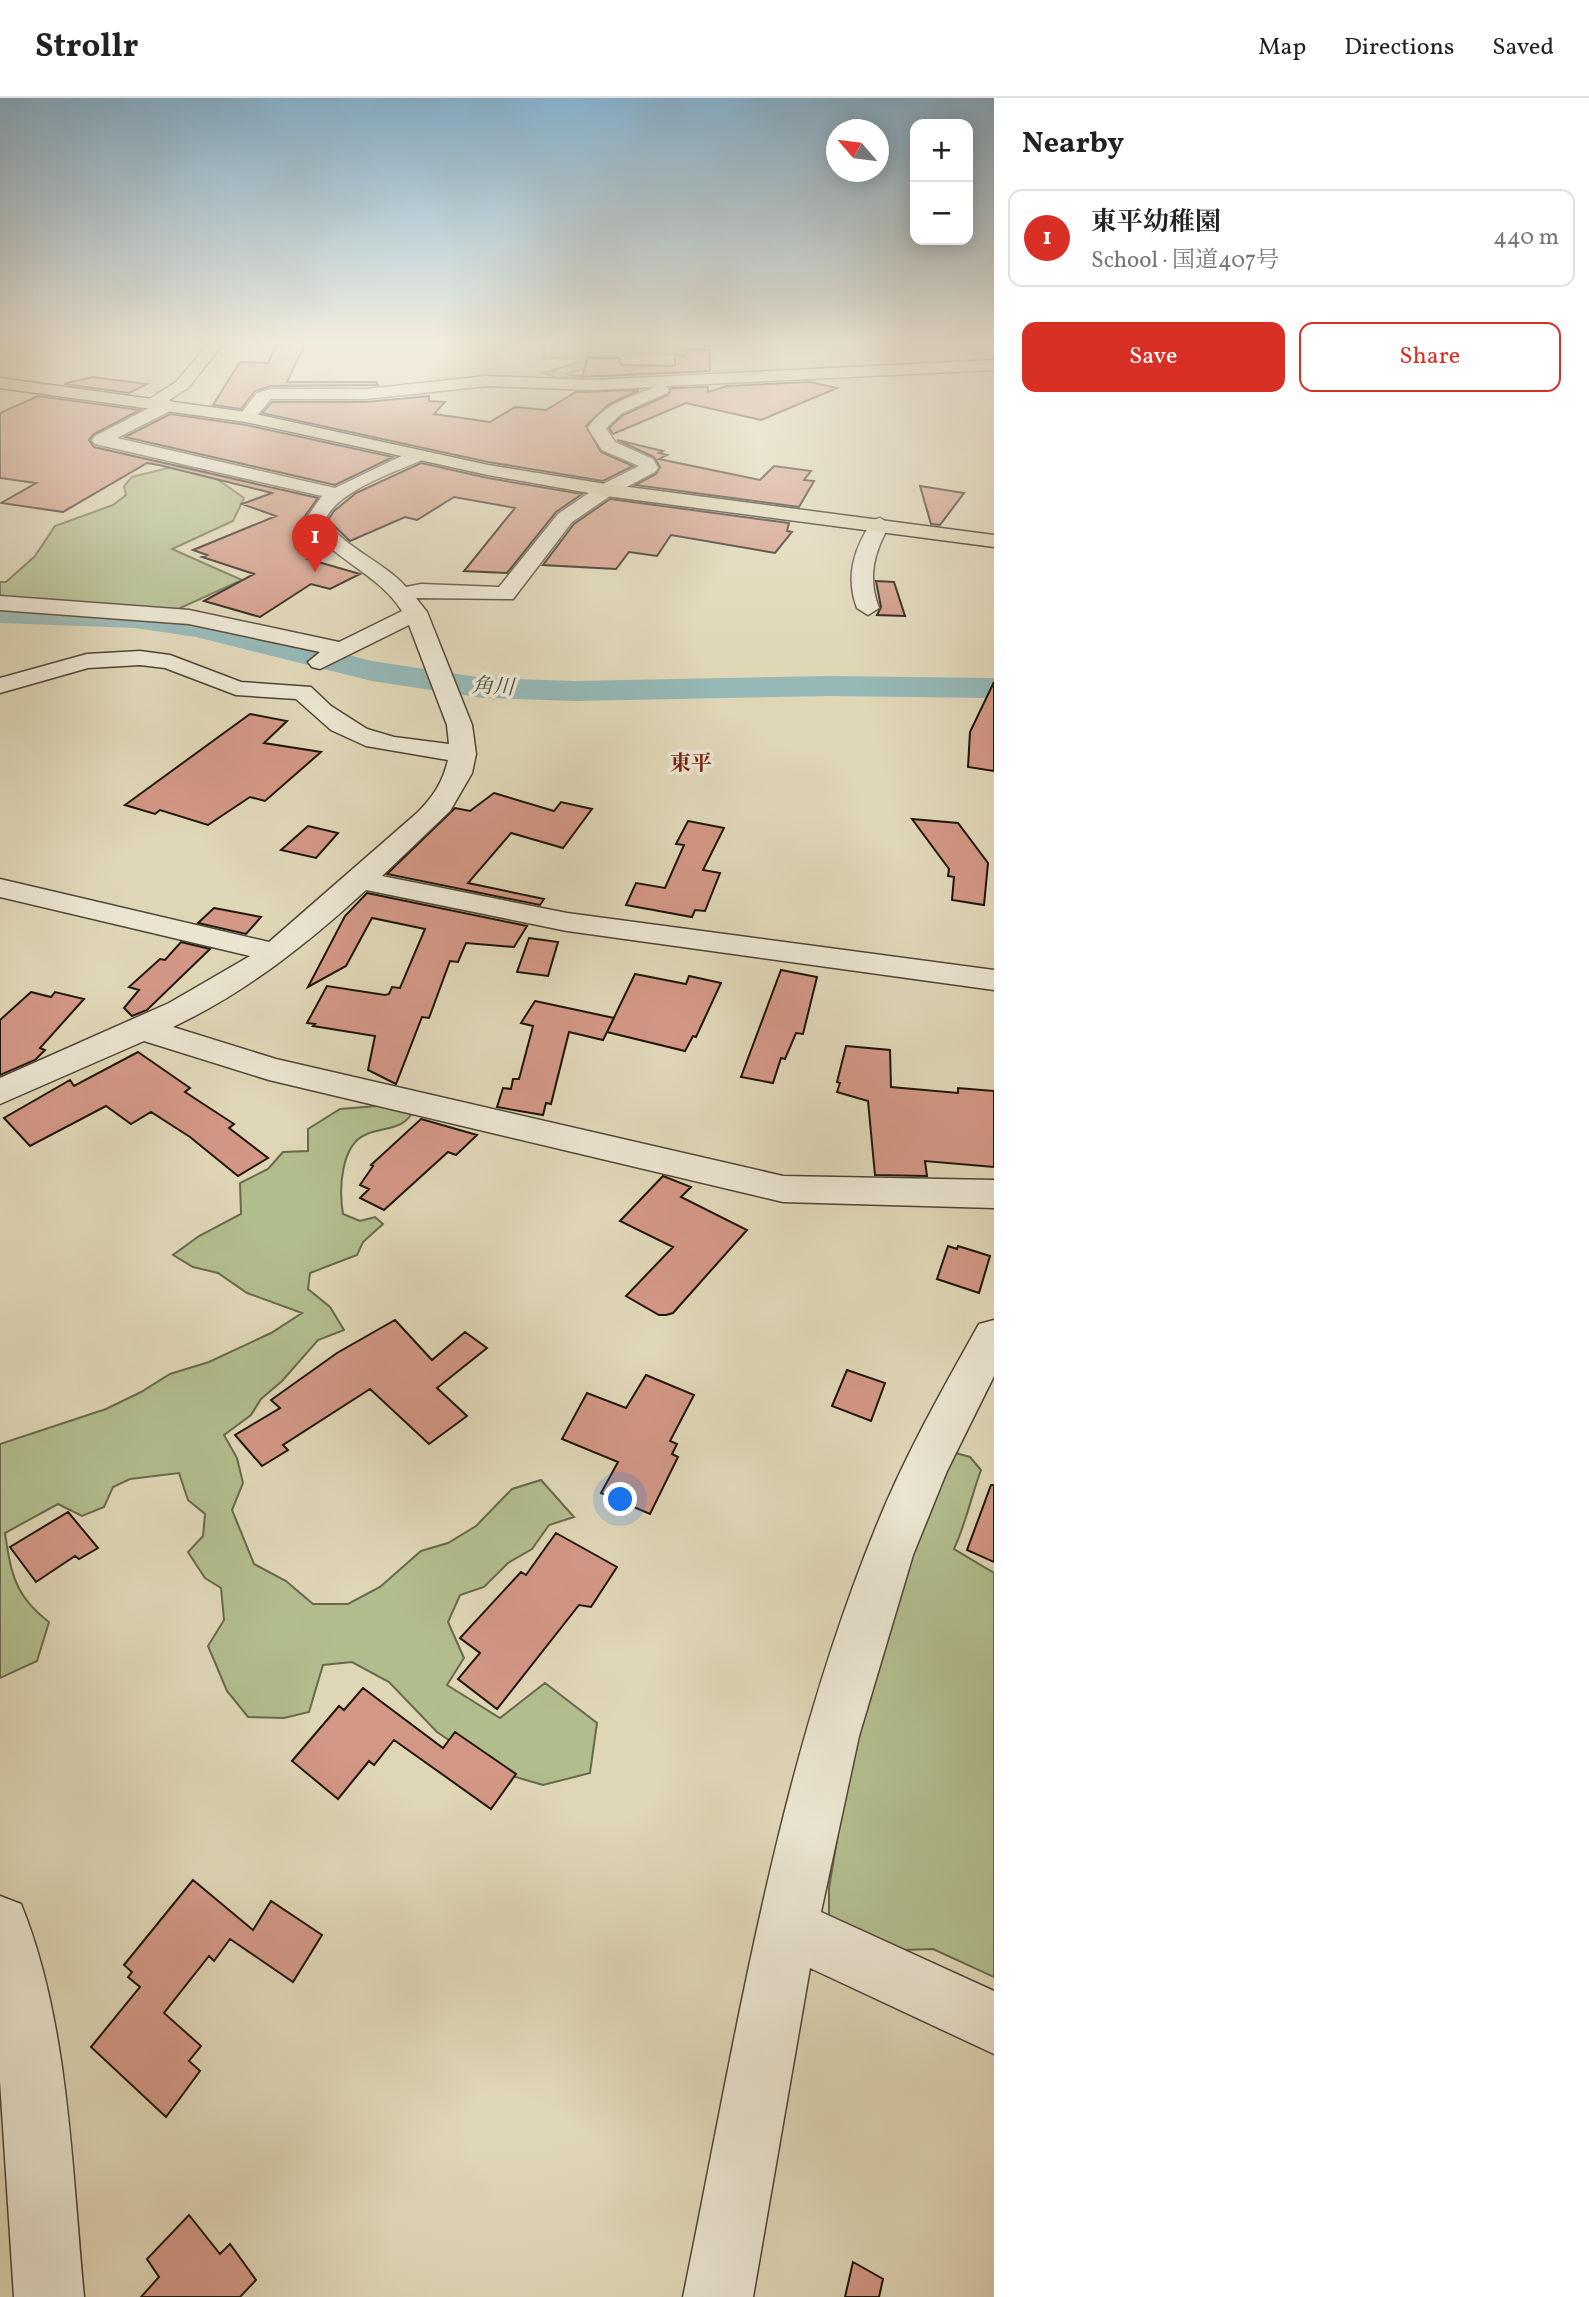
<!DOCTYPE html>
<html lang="en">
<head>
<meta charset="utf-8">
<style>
	:root { --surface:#fff; --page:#f2f2f2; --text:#222; --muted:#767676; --line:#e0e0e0; --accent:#d93025 }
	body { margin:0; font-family:Vollkorn,"Noto Serif JP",serif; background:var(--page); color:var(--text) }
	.controls { position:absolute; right:21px; top:21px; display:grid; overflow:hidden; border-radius:14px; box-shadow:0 4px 18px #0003 }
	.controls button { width:63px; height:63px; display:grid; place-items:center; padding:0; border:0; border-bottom:2px solid var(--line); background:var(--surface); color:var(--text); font:35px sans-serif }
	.compass { position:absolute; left:826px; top:21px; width:63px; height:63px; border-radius:50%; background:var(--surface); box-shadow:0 4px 18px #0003; rotate:298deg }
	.you { position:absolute; left:621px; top:1402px; width:24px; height:24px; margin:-18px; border:5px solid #fff; border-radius:50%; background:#1a73e8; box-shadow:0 0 0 10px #1a73e833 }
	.badge { display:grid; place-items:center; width:46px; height:46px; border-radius:50%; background:var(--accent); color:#fff; font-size:23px; font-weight:700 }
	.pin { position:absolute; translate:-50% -58px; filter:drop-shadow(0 2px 4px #0008) }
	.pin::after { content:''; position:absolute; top:37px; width:24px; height:21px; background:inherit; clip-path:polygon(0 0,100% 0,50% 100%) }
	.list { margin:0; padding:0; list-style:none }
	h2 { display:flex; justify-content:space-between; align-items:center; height:91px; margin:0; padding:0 28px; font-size:30px }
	h2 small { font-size:23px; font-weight:400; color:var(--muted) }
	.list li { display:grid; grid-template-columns:46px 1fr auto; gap:21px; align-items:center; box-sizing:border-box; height:98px; margin:0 14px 14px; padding:0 14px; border:2px solid var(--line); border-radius:14px }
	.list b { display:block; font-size:26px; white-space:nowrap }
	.list p { margin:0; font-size:23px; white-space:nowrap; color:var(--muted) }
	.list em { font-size:23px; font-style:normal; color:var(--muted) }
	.actions { display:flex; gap:14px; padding:21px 28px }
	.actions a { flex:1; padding:16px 0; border:2px solid var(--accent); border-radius:14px; text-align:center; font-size:24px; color:var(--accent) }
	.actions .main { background:var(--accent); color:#fff }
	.map { position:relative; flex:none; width:994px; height:2199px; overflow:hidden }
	header { display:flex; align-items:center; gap:42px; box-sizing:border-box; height:98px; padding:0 35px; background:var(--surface); border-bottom:2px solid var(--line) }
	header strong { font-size:33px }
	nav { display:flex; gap:38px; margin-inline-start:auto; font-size:24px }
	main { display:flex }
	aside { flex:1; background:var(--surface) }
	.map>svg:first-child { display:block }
	.green { fill:#b2bd8d; stroke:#68694c; stroke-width:2 }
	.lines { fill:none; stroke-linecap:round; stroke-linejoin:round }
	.river { fill:#95b7b5; fill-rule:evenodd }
	.building { fill:#d29785; stroke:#1f150a; stroke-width:2 }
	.minor-casing { stroke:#4f4535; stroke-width:3 }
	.highway-casing { stroke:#1f150a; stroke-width:3 }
	.minor { fill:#eae4d0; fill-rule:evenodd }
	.highway { fill:#dfd6b6; fill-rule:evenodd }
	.labels { text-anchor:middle; stroke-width:7; stroke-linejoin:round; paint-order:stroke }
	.far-water-label { font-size:21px; font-style:italic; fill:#484e46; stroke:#eae4d0 }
	.far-neighbourhood-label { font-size:21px; font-weight:bold; fill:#7a1f14; stroke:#eae4d0 }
</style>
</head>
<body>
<header>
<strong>Strollr</strong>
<nav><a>Map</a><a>Directions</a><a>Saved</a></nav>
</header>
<main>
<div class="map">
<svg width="994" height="2199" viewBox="0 0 994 2199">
	<rect width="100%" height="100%" fill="#dfd6b6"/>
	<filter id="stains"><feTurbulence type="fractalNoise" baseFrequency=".00286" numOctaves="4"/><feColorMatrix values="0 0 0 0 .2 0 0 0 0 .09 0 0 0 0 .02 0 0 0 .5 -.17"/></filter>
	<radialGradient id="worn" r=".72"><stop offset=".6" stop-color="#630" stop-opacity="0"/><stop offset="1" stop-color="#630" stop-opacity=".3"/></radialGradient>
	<!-- green -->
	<path class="green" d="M551,246H678L688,250L683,251V256L585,259L587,270L566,276L584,279L552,282L553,278L544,275L579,264L574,259L543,261L545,248Z
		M180,367L201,370L244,400L233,423L172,451L242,482L176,512L0,499V484H6L35,458L55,428L113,407L126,397L124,388L132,379Z
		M388,1007L414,1011C406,1032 384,1029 367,1036C340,1046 339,1093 343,1116L360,1123L375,1119L383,1126L363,1144L357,1157L310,1175L308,1191L330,1209L344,1232L318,1242L282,1283L261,1301L251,1317L224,1337L237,1360L243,1385L232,1412L254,1466L286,1483L313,1506H348L380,1489L421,1453L448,1445L476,1428L512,1391L541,1382L574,1419L549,1427L532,1451L508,1465L484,1489L460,1497L448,1524L464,1560L447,1587L500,1620L545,1585L597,1625L590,1675L543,1687L495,1673L437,1634L389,1584L352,1564L323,1567L309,1614L284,1620L248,1619L227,1593L208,1548L224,1522L221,1490L205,1480L188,1454L203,1438L205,1416L188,1402L179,1375L130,1381L113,1389L104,1409L82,1418L58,1406L5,1435C11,1476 15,1498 49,1524L37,1563L0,1580V1346L106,1311L141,1294L170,1276L209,1264L271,1235L302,1215L247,1195L218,1175L193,1169L173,1157L199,1138L241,1116L240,1085L268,1071L283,1054L308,1053V1031L340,1011Z
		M952,1354L970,1359L981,1372C971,1399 966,1425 954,1451L994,1475V1879L933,1851L903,1852L829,1818V1790L838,1736L842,1679L888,1505Z"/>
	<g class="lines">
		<!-- river -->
		<path class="river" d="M0,507L135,512L197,519L372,563L483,580L576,583L829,578L994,580V600L829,598L576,603L483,600L372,583L196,539L135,530L0,525Z"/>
	</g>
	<!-- building -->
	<path class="building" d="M277,246H305L287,284H376L378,287L271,288L255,293L241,311L213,307L240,264L268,265Z
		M687,252H710V273L582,279L588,260H620L621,267L675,268V257L686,258Z
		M92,279L147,286L129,295L64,286Z
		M810,284L837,290L761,322L686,305L613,336L609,330L623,317L668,297L671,290L708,289V294L727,288Z
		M639,292L608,307L586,328L601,354L633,368L603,383L488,364L262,315L272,304H366L429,298V303L445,304L434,316L490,324L515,309L546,312L576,294Z
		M38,298L140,312L94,336L89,342L94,349L318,400L302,422L329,452L308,461L360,476L330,491L311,486L260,519L204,503L254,476L202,459L207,457L193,452L276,418L242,406L272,395L159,367L147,365L63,414L1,405L36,385L0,380V315Z
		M170,316L246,327L393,359L335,387L125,339Z
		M617,342L663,353L659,355L667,357L659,361L760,382L774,368L811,373L804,382L814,383L799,409L635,387L656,376L660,369L654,359Z
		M421,365L488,380L582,396L556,414L507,475L464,473L515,410L454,399L417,422L405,419L350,443L328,422L334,413L356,395Z
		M920,388L964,395L940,427L931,426Z
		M610,401L789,425L787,433L792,434L775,455L671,437L657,458L629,454L616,471L543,467L574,426Z
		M876,483L894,484L905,518L877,517L881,509Z
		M994,584V673L968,669L970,634Z
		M250,616L287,623L264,645L321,654L265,703L250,699L208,727L160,712L155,716L125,707Z
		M494,695L554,713L561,704L592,711L563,750L511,735L468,785L544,801L540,807L387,776L455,710L470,713Z
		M912,721L958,725L988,765L984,807L952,802L954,779L948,778L949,771Z
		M688,723L724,730L703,772L720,775L705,813L695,812L692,819L626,807L636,785L665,790L684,747L676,746Z
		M308,728L338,735L316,760L281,752Z
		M367,795L527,828L514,849L466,845L458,864L450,863L429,920L422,919L396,986L368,972L375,938L313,928L315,926L307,925L327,888L385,897L389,896L392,889L400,890L425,831L372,820L346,868L308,889L345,818Z
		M214,810L261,819L246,836L198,825Z
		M529,840L558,844L548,878L517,874Z
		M181,844L210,851L147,912L132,918L124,910L139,892L129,889L160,861L165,862Z
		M781,872L817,879L803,936L796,935L785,961L781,960L773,985L741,979Z
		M635,876L686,886L689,878L721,885L696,939L693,938L685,953L607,934Z
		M31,894L51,899L55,894L84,901L40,950L45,952L35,962L0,977V922Z
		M535,903L614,920L603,942L569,934L551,1006L546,1005L543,1017L497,1009L503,990L511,991L513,981H519L533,928L521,925Z
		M846,948L890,952L891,989L958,995V990L994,993V1069L925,1063L927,1078L875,1077L868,1003L837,994L840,985L837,984Z
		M138,954L190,990L185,994L234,1026L229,1030L268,1060L238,1078L190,1039L151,1014L131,1026L106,1008L30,1048L4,1020L70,982L74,988Z
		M421,1021L477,1037L456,1057L448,1054L384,1112L360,1100L369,1091L360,1087L373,1068L371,1067Z
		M663,1078L691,1089L681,1099L747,1132L673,1215L666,1217H659L626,1198L673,1149L620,1123Z
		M948,1148L957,1151L958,1148L990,1158L979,1195L937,1181Z
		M395,1222L432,1262L465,1234L487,1250L437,1290L467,1318L429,1346L370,1291L283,1347L288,1352L262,1368L235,1337L280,1310L271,1302L337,1255Z
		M847,1272L885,1285L871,1323L832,1308Z
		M646,1277L694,1297L670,1343L677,1346L672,1356L678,1359L650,1416L601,1395L618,1364L562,1341L587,1295L626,1310Z
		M991,1387H994V1464L967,1452Z
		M68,1414L98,1450L79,1461L75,1458L36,1484L10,1449Z
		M556,1435L617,1469L591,1509L579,1507L497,1611L458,1581L480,1555L460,1540L521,1474L526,1477Z
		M363,1590L443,1650L455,1634L516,1676L491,1711L394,1642L374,1667L369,1663L338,1701L292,1663L339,1608L344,1612Z
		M193,1782L253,1832L271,1803L322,1837L293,1884L230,1841L214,1863L209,1858L164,1915L201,1948L189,1963L200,1973L166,2019L91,1949L140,1889L128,1879L132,1874L124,1867Z
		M189,2117L220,2156L230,2146L256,2182L240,2199H141L159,2179L147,2161Z
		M853,2164L883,2181L879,2199H845Z"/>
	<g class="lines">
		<defs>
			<path id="minor" d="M208,246H223L188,290L169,302L176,307L174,311L117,340L335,390L412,353H424L427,357L424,361C396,374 338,392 325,422C346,451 383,463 406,489L421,486L499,489L558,416L599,388L639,368L602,352L588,330C604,306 630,299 655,289L591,292L487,288L366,301H271L252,323H240L238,319L257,295L271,291H366L487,278L591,282L994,262V272L665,288L669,292L667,295L622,315L606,330L615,344L653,361L658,370L655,374L613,396L572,424L513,501L416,500L427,514L472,627L476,656L472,675L450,713L382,778L567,815L994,872V892L567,833L366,792C306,847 246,894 173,929L276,961L783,1078L994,1082V1110L783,1104L269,982L144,943L0,1006V980L169,905L250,858L0,799V781L269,844L417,715C433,699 443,684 448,662L366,648L331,632L296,601L236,597L165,570L140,567L88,570L0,595V580L87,556L140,553L170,557L241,584L311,589L331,608L367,631L394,639L449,646L447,627L409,527L320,571L312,569L308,564L320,554L189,526L0,512V498L189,512L339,544L402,513C378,475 333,462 308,426L305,422L322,398L95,346L92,342L95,338L151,309L146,305L148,302L176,284Z
				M880,420L890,426C874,454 867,479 879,510L868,517L857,510C845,478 854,450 873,422Z
				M994,1222V1278L947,1373L913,1457L859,1638L821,1814L994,1893V1956L810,1870L753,2199H683C736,1941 776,1674 876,1429C904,1359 942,1292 979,1226Z
				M0,1798L21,1806C69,1923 72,2074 84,2199H14L0,1983Z"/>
			<path id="highway" d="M0,280L246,314L488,367L606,386L994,437V449L606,398L488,377L246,324L0,290Z"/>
		</defs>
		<!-- minor casing -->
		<use href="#minor" class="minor-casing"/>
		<!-- highway casing -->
		<use href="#highway" class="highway-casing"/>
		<!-- minor -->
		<use href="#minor" class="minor"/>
		<!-- highway -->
		<use href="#highway" class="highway"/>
	</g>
	<!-- sky -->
	<linearGradient id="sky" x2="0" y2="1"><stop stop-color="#87b5d4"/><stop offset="0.44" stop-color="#f1edde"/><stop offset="1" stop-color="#f1edde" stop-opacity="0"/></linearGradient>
	<rect width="994" height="554" fill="url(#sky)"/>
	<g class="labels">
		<!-- far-water labels -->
		<g class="far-water-label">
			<text transform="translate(493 588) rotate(3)" y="7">角川</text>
		</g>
		<!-- far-neighbourhood labels -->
		<g class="far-neighbourhood-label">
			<text x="691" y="672">東平</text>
		</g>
	</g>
	<rect width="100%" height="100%" filter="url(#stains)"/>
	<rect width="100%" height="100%" fill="url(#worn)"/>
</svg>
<div class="controls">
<button>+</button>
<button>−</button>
</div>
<svg class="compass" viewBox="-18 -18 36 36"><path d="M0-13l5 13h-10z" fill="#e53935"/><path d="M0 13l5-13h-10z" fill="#767676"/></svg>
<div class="you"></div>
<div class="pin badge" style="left:315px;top:474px">1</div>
</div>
<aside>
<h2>Nearby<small></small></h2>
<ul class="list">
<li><span class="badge">1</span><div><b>東平幼稚園</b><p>School · 国道407号</p></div><em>440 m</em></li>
</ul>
<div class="actions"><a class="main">Save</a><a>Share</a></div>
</aside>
</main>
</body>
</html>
